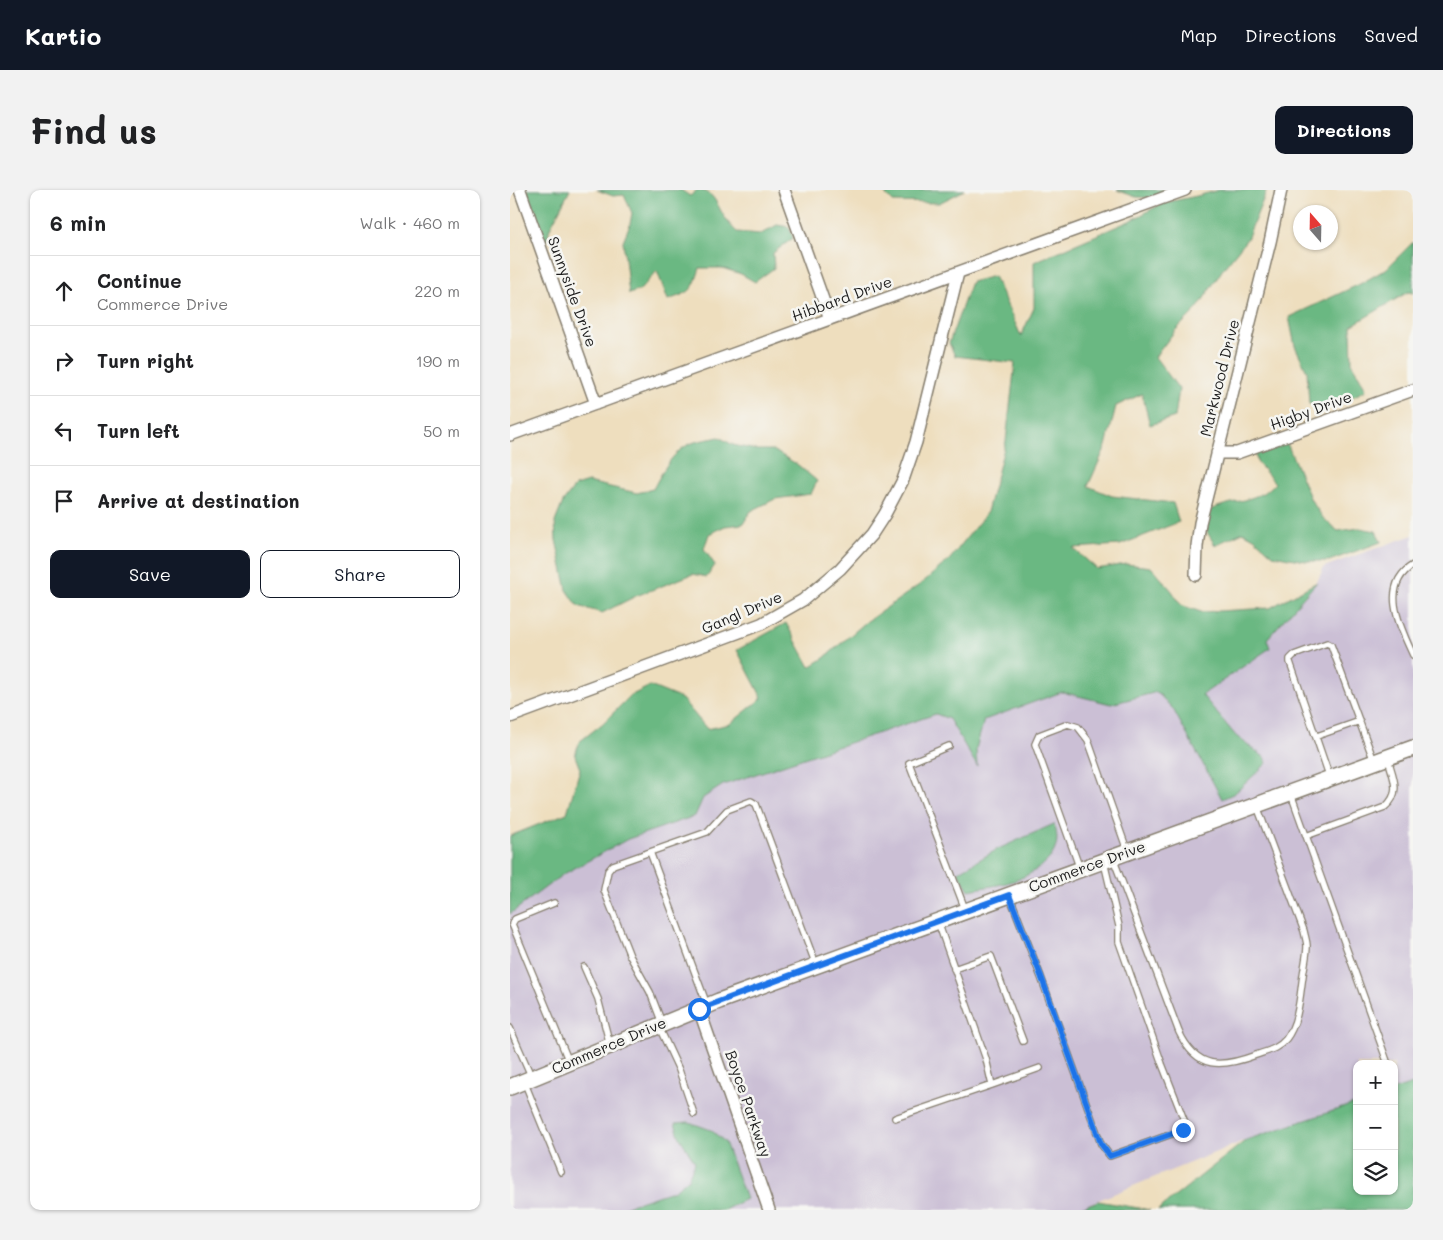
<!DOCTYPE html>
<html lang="en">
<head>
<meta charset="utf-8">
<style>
	:root { --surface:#fff; --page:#f2f2f2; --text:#202124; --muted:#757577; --line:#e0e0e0; --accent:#111827 }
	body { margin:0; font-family:Mali,sans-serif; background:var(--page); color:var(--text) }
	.controls { position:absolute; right:15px; bottom:15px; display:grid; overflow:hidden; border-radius:10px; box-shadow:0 1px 4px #0004 }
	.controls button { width:45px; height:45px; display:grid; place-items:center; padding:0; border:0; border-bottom:1px solid var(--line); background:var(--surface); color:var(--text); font:25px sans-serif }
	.compass { position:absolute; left:783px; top:15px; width:45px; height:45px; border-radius:50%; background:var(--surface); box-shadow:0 1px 4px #0004; rotate:340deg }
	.stop { position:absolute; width:15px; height:15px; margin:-11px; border:4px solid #1a73e8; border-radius:50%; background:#fff }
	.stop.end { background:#1a73e8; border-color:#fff; box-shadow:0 1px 5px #0008 }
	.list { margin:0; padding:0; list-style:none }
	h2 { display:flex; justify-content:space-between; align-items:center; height:65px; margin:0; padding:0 20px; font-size:21px }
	h2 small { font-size:16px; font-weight:400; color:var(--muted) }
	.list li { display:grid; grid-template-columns:32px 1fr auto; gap:15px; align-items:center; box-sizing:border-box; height:70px; padding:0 20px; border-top:1px solid var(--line) }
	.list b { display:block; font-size:19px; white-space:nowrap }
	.list p { margin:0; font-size:16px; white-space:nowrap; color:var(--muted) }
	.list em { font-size:16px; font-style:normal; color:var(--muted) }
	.actions { display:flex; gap:10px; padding:15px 20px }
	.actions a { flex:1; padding:11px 0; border:1px solid var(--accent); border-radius:10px; text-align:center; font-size:18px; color:var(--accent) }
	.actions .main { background:var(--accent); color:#fff }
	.icon { flex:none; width:28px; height:28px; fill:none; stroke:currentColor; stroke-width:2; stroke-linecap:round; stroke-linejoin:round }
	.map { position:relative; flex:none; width:903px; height:1020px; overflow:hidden; border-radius:10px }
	header { display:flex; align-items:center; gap:30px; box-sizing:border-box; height:70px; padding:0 25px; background:var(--accent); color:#fff }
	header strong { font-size:24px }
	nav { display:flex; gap:28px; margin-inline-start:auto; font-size:18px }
	.intro { display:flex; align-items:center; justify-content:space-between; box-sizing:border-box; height:120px; padding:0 30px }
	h1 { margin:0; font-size:35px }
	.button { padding:12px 22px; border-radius:10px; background:var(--accent); color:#fff; font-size:18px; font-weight:700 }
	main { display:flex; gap:30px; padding:0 30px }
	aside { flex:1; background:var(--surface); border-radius:10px; box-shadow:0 1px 4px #0004 }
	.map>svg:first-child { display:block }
	.industrial { fill:#cbbfd5 }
	.forest { fill:#6bb882; stroke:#446a4f }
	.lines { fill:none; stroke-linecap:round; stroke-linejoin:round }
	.service-casing { stroke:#857d6d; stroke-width:8 }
	.minor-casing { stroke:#857d6d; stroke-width:14 }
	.tertiary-casing { stroke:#857d6d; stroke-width:18 }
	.service { stroke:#fff; stroke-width:5.5 }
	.minor { stroke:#fff; stroke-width:11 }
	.tertiary { stroke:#fff; stroke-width:15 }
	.route { stroke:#1a73e8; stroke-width:6 }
	.labels { text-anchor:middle; stroke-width:5; stroke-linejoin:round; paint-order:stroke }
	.street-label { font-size:15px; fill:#1c1c1c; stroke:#f6f6f2 }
</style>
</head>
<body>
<header>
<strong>Kartio</strong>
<nav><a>Map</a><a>Directions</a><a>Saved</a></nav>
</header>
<div class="intro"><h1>Find us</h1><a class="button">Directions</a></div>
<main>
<aside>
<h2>6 min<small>Walk · 460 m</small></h2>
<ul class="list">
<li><svg class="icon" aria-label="ahead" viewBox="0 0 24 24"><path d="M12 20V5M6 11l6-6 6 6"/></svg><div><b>Continue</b><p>Commerce Drive</p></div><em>220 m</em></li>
<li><svg class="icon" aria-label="right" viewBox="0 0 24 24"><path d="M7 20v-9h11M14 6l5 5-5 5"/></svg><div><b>Turn right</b></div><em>190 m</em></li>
<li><svg class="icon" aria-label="left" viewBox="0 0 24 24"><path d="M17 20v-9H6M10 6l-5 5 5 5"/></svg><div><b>Turn left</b></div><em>50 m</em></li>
<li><svg class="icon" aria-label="arrive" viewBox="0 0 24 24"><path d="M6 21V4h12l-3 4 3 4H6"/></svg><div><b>Arrive at destination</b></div></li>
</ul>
<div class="actions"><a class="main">Save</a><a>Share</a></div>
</aside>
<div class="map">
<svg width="903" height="1020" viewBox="0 0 903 1020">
	<rect width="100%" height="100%" fill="#f6f6f2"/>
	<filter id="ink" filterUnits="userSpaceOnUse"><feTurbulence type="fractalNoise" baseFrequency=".02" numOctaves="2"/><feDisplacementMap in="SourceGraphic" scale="10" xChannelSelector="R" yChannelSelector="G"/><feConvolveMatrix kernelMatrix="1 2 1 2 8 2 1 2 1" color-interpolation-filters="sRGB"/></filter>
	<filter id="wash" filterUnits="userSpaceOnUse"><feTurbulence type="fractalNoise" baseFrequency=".0096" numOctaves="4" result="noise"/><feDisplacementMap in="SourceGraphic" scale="20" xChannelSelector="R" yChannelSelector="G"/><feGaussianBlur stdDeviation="1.12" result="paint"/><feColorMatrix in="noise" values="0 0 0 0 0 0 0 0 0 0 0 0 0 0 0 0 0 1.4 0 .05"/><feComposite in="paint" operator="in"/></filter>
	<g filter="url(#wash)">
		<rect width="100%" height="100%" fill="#eedebe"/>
		<!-- industrial -->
		<path class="industrial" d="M903,345V894L884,900V874H847V913L736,950L564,1020H0V675L213,595L426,524L439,529L473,530L552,502L601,514L647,502L757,449L807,392L814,377Z"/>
		<!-- forest -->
		<path class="forest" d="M17,0H60L40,38L36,53Z
			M87,0H171L180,6L187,0C205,0 207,17 216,29C219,34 223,38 227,42L251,44L267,35L279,37L283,48L263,63L264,78L245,92L231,84L212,78H190C182,103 182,101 158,110L147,81L130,100L119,104L113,51L120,34L122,23L114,5L103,6Z
			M371,0H455L429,13L383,12Z
			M607,0H656L643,8L626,7Z
			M709,0H757L737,49L713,79L687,119L664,142L645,167L669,199L665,227L640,235L632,204L606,216L596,256L578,296L602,306L663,313L669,332L610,355L563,358L587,379L616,374L641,377L662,401L671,415L691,422L760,418L807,392L757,449L760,458L692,505L726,546L754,567L757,573L725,603L712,609L663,519L647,502L601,514L552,502L474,530L466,559L467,576L439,529L426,524L213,595L193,608L185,626L118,649L52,685L0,724V646L57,623L70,579L65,566L69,552L92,534L120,506L140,496L172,509L197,539L220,534L252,508L227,460L276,433L300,477L314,468L356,432L412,393L440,369L477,322L496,251L505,173L445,166L439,153L461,92L484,86L511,146L524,118V72L624,29L653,13L687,6Z
			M903,52V103L898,102L841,136L842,174L852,191L856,200L825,216L799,214L797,181L785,156L779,127L850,94L876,79Z
			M209,247L223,255L246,260H263L288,275L307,291L301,304L265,309L241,321L233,334L215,336L199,344L194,359L205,375L197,387L183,384L126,406L92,423L68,416L57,400L46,350L45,332L53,312L65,296L78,292L127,303L143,299C153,281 163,259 185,252C192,250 201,249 209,247Z
			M776,251L801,310L813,328L828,341L850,338L866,341L871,352L819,371H796L763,365L744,348L733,342L705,355L697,342L698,321C719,310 750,312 765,293L747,272L745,262Z
			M544,634C555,663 533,678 509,689C495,695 474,697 459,700L448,682L488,659Z
			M903,894V1020H648L736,950L847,913V1001H884V900Z
			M179,932L201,940L215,952L236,1009L214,1020H106L165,1000L178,989L185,972L170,948L165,933Z
			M588,1011L640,1020H564Z"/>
	</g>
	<g filter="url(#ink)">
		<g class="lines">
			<defs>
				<path id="service" d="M903,375C869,396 890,437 903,465
					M807,546L850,531
					M439,556L399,573L455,719
					M820,588L780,472V469L784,465L817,453L821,455L864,571
					M781,604L878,874
					M796,646L875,617C892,603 883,587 878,569
					M140,662L197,642L217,620L241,611L246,614L306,775
					M603,668L669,842C687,880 711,878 746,865C757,861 768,859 776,849C790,831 790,801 794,779C795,772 797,764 797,756C797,752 795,746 794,741L747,616
					M570,679L525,554L529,545L558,534L568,537L578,550L617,660
					M500,707L531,787L591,954L600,966L673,940L674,930L652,874L609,752V736L594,672
					M44,713L5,729L2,734L59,872
					M428,732L476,869L482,895L530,878
					M74,777L88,809L100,855
					M444,779L481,766L513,851
					M152,833L140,802L120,766L94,700L98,681L103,675L140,662L197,815
					M149,837L169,880L184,924
					M0,838L22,888
					M14,891L51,982
					M385,928L482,895"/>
				<path id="minor" d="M10,0L86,214
					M274,0L320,129
					M0,245L675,0
					M707,263H727L903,200
					M686,385L687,356L690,333L760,52L771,0
					M0,527L251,434L293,410L330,379L362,344L375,324L393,290L406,252L448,83
					M189,819L259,1020"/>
				<path id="tertiary" d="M0,897L209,811L903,558"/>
			</defs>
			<!-- service casing -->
			<use href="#service" class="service-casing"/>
			<!-- minor casing -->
			<use href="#minor" class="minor-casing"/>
			<!-- tertiary casing -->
			<use href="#tertiary" class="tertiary-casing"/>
			<!-- service -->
			<use href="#service" class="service"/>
			<!-- minor -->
			<use href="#minor" class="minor"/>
			<!-- tertiary -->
			<use href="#tertiary" class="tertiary"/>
		</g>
	</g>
	<g class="lines" filter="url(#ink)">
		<!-- route -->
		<path class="route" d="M189,819L499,705L531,786L591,954L600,966L673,940"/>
	</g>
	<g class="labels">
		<!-- street labels -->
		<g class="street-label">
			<text transform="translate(62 102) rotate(70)" y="5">Sunnyside Drive</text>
			<text transform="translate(332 109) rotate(-20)" y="5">Hibbard Drive</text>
			<text transform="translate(710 188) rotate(-76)" y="5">Markwood Drive</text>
			<text transform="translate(801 221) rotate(-20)" y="5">Higby Drive</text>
			<text transform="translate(232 423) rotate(-23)" y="5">Gangl Drive</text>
			<text transform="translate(577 677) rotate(-20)" y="5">Commerce Drive</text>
			<text transform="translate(99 856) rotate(-23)" y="5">Commerce Drive</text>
			<text transform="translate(238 914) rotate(71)" y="5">Boyce Parkway</text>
		</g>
	</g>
</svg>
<div class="controls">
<button>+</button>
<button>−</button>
<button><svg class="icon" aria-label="layers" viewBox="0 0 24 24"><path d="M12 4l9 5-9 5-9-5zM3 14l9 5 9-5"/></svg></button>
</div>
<svg class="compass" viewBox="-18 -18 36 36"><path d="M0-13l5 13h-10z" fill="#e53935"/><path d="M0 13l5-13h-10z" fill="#757577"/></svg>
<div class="stop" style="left:189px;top:819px"></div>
<div class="stop end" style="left:673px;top:940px"></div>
</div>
</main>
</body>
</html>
